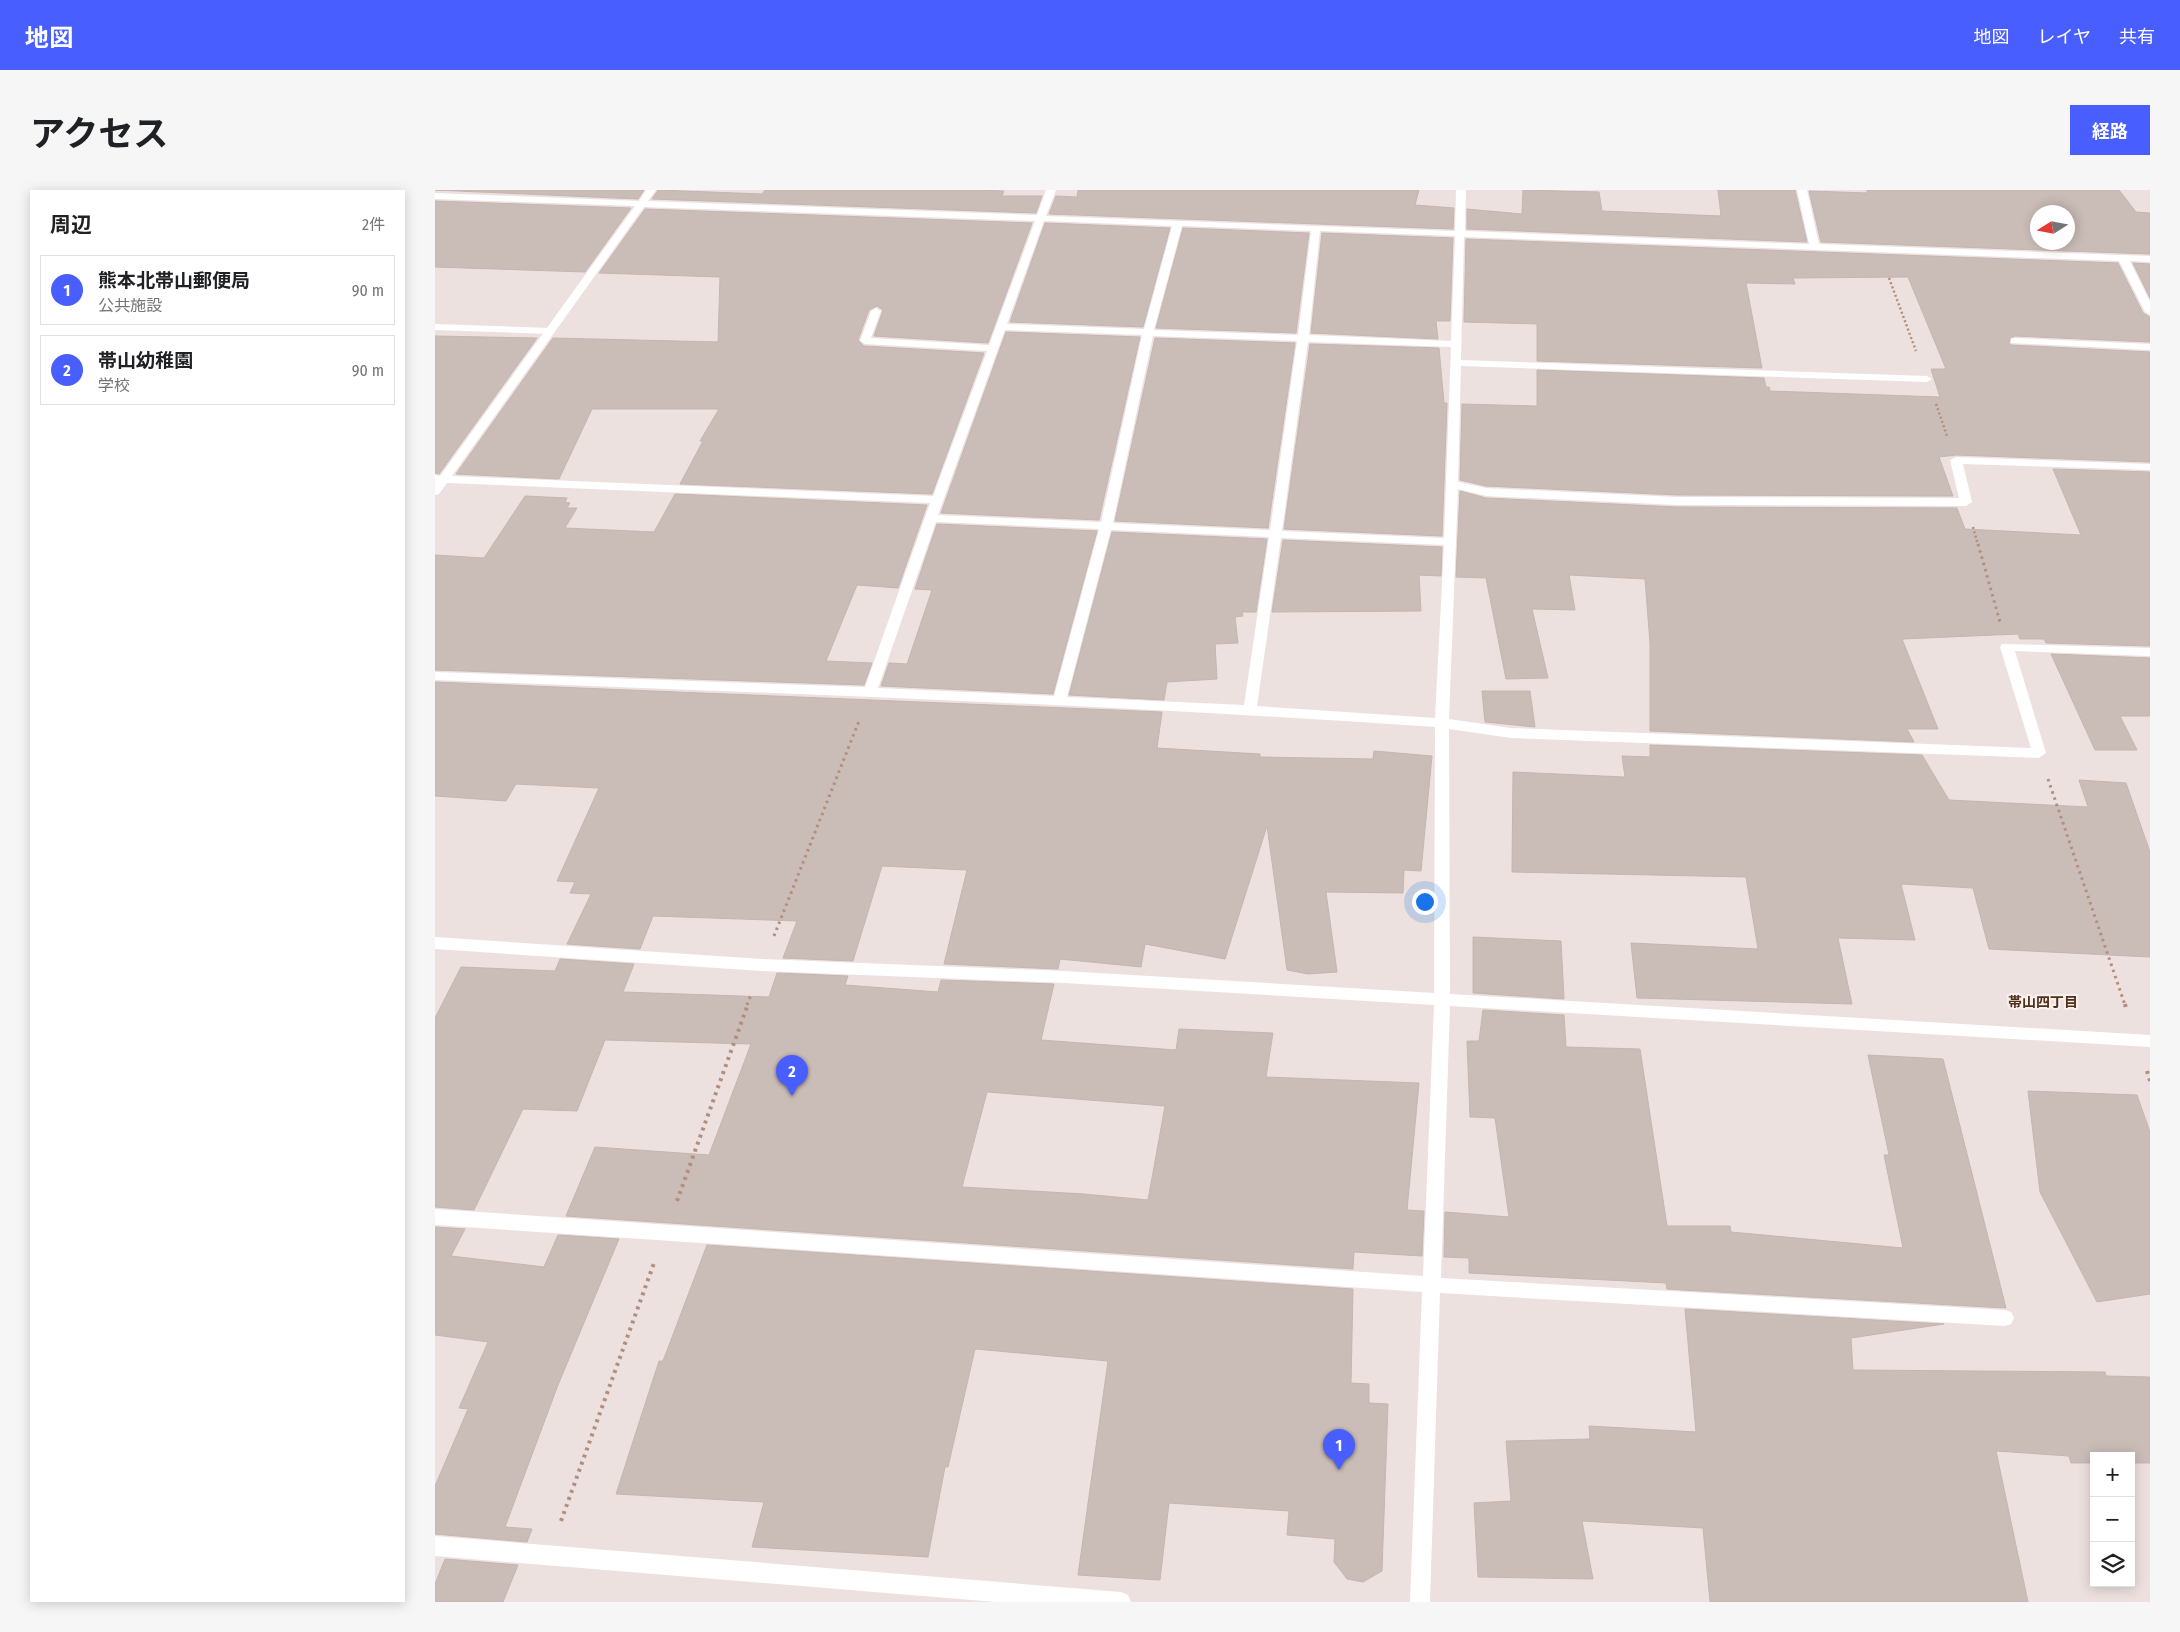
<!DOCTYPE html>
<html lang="ja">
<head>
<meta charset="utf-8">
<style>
	:root { --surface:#fff; --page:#f6f6f6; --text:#202124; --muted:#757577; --line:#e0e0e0; --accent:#495eff }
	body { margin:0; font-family:"Fira Sans Condensed","Noto Sans JP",sans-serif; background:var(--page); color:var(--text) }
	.controls { position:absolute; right:15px; bottom:15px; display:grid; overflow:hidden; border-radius:0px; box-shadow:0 2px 12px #0003 }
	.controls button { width:45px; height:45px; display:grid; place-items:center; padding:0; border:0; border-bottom:1px solid var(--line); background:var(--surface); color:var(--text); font:25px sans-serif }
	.compass { position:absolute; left:1595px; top:15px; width:45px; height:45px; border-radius:50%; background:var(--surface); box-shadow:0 2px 12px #0003; rotate:259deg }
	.you { position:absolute; left:989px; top:711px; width:18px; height:18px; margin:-12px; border:4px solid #fff; border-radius:50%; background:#1a73e8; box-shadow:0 0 0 8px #1a73e833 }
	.badge { display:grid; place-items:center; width:32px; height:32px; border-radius:50%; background:var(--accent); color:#fff; font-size:16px; font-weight:700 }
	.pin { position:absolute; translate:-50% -41px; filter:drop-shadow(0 1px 2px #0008) }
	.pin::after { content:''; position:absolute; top:26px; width:18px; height:15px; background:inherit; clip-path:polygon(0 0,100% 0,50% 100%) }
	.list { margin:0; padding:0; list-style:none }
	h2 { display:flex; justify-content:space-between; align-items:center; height:65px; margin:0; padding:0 20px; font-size:21px }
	h2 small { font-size:16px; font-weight:400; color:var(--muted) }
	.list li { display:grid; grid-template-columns:32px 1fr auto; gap:15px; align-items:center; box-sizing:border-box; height:70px; margin:0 10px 10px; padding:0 10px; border:1px solid var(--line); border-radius:0px }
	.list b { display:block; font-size:19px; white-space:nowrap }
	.list p { margin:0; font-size:16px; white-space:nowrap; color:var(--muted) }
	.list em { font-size:16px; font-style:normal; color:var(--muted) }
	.icon { flex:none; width:28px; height:28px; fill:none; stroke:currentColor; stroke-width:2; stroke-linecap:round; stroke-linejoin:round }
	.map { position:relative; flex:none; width:1715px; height:1412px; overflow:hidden; border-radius:0px }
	header { display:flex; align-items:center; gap:30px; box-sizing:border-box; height:70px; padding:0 25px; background:var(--accent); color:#fff }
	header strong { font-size:24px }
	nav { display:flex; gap:28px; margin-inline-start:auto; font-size:18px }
	.intro { display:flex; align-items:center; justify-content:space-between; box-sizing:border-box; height:120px; padding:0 30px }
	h1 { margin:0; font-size:35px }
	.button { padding:12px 22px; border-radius:0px; background:var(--accent); color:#fff; font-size:18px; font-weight:700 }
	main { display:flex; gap:30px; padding:0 30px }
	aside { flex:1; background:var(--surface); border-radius:0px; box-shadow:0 2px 12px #0003 }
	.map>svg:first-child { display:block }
	.building { fill:#cabcb7; stroke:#c6b5b0; fill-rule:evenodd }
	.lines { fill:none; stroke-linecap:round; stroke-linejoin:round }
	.path-far2 { stroke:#b38e7c; stroke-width:2.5; stroke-dasharray:2 2.5; stroke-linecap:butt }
	.path-far1 { stroke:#b38e7c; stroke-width:3; stroke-dasharray:2.5 4; stroke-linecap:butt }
	.path { stroke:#b38e7c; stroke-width:4; stroke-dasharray:3 4.5; stroke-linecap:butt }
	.lane { fill:#fff; fill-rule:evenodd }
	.street { fill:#fff; fill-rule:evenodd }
	.labels { text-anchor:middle; stroke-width:4; stroke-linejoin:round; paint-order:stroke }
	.neighbourhood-label { font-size:14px; font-weight:bold; fill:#512f18; stroke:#f8f0ef }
</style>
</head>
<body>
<header>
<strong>地図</strong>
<nav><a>地図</a><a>レイヤ</a><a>共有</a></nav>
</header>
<div class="intro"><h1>アクセス</h1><a class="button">経路</a></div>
<main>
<aside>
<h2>周辺<small>2件</small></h2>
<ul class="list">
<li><span class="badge">1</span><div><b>熊本北帯山郵便局</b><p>公共施設</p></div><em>90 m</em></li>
<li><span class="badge">2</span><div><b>帯山幼稚園</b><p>学校</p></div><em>90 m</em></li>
</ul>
</aside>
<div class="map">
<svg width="1715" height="1412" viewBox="0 0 1715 1412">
	<rect width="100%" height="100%" fill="#ece1df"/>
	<!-- building -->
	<path class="building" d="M0,0H209L203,9Z
		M223,0L327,4L330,0H537L569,1L567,6H607L601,23L217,9Z
		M643,0H984L980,15L1019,18L1018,39L614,24L621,6L642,7Z
		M1088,0L1164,2L1167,21L1286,26L1283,0H1360L1372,52L1032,39V19L1087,24Z
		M1432,0H1684L1701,22L1715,23V64L1386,52L1374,1L1432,3ZM1602,22H1632V52H1602Z
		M0,11L196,18L150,82L0,77Z
		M210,19L597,33L553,153L439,146L448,120L442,116L434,120L423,150L429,156L549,163L497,304L245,294L268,251H265L284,219H157L124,289L21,284L118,148L283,152L285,87L164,83Z
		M610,33L735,38L708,137L575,132Z
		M748,38L874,43L861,143L721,138Z
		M887,43L1018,48L1015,131H1001L1003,149L876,143Z
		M1031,49L1683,73L1708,123L1715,127V152L1580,146L1575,148L1574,153L1576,155L1715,162V272L1521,265L1504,267L1518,306L1242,305L1051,296L1025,290L1027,214L1102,216V180L1329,188L1331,197H1334L1335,201L1505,207L1496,179H1511L1473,87L1358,88L1360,94L1311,93L1327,178L1102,171V134L1029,132Z
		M1698,73L1715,74V108Z
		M571,142L705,147L664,330L506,323Z
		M0,146L102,148L4,284L0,283Z
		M720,148L860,153L833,338L680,331Z
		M875,154L1004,158L1009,213H1012L1007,346L849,339Z
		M1618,279L1715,282V456L1611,453L1609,449H1585L1583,444L1467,449L1503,539H1472L1479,552L1215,541V453L1210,389L1134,385L1140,420L1097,419L1113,488L1071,489L1051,388L1021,387L1025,301L1051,308L1242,317L1522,318L1530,339L1646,345Z
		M240,304L492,315L463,398L422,395L391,471L437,473L429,495L0,480V365L49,368L90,306L132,308L130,312L135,313L132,318H142L130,338L219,342Z
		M502,334L662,341L618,504L446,496L454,473L472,474L497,400L480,399Z
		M677,342L832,349L821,422H807L808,426L800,427L803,453L780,454L782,489L732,492L729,510L634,505Z
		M848,350L1007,357L1006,386L984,385L986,421L837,422Z
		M1616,464L1715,468V526H1685L1702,560H1660Z
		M0,492L727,522L722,558L825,564V567L938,569L939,561L997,566L986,681L969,680L968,703L891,702L902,782L873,784L852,780L832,636L790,769L710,754L706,777L625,769L623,779L509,774L532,680L447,676L418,771L348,768L362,731L218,726L205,759L132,754L156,704L135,703L140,692L122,691L164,598L81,594L71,611L0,606Z
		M1047,501H1095L1100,537L1050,532Z
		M1215,555L1487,565L1514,610L1653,617L1644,590L1691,593L1715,662V767L1554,759L1538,698L1466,694L1480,750L1403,748L1417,814L1202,808L1196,753L1323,759L1311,687L1077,682L1078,582L1190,587L1187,566L1215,567Z
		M1038,747L1126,751L1129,809L1038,803Z
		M125,769L199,774L188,802L334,807L342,783L413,786L410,795L503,802L506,790L619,794L606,850L741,860L744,839L838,843L831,887L984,893L972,1020L989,1021L987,1066L919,1062L918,1079L131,1026L160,957L274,965L316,854L170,850L142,921L88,919L39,1020L0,1017V828L26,777L120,781ZM552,902L730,916L713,1010L649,1004L527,997Z
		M1048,820L1129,825L1131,857L1205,859L1232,1036H1295L1296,1042L1468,1058L1449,965H1454L1433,865L1508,869L1571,1118L1248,1100L1232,1099L1231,1093L1034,1083V1068L1009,1067L1010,1022L1074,1027L1060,928L1035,927L1032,851H1044Z
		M1593,901L1702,905L1715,942V1104L1662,1112L1605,1002Z
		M0,1037L30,1039L16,1066L109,1077L123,1045L184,1049L123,1195L70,1337L97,1339L92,1352L0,1344V1296L33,1219L24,1218L53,1152L0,1145Z
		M272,1055L918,1099L916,1193L934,1194V1213L953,1214L947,1381L928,1392L912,1389L899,1372L900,1349L852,1345L854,1321L734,1313L725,1390L643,1385L673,1171L540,1159L513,1277H510L493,1367L317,1357L329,1312L181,1304L224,1171H228Z
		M1250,1119L1509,1134L1416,1148L1418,1180L1670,1182L1671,1186L1715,1187V1273H1696V1266H1659V1273H1636L1634,1266L1561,1261L1593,1412H1275L1268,1338L1147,1331L1158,1389L1043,1387L1039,1313L1076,1311L1071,1251L1155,1249L1154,1236L1261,1242Z
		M10,1369L83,1375L68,1412H0V1394Z"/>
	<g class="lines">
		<!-- path-far2 -->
		<path class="path-far2" d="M1454,88L1481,161
			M1501,214L1512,246
			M1538,337L1543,355"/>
		<!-- path-far1 -->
		<path class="path-far1" d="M1543,354L1565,432
			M1613,589L1690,815
			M339,746L424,531
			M312,815L316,805"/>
		<!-- path -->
		<path class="path" d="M1690,814L1691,818
			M1712,881L1715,891
			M242,1011L313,814
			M126,1331L219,1073"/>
		<!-- lane -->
		<path class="lane" d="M0,134L115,138L120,141L115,144L0,140Z"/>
		<!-- street -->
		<path class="street" d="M211,0H221L213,11L602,25L611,0H621L611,26L1020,41L1021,0H1031L1030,41L1374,54L1362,0H1372L1384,54L1715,66V72L1695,71L1715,112V125L1710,122L1684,71L1029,47L1026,170L1492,186L1497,189L1492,192L1026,176L1023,292L1051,298L1242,307L1524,308L1515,270L1521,267L1715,274V280L1528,274L1537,312L1531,316L1242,315L1051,306L1023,299L1014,529L1076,538L1596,558L1565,457L1567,454L1715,458V466L1580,461L1611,563L1604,568L1076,548L1014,539L1015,804L1715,845V857L1015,816L1006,1088L1570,1120L1576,1122L1579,1128L1576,1134L1570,1136L1005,1103L995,1412H975L987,1102L0,1035V1019L988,1086L999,815L629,793L327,781L0,759V747L327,769L629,781L999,803L1000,537C667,514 334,503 0,490V482L430,497L495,313L12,293L4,304L0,305V285L5,286L200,16L0,9V3L204,11ZM209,17L600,31L554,155L436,148L446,121L441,118L436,121L425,151L430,154L552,161L498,306L17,286ZM609,31L737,36L709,139L572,134ZM747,36L876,41L863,145L719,140ZM885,41L1020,46L1016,151L874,145ZM570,140L707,145L666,332L503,325ZM718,146L862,151L835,340L678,333ZM873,152L1016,157L1009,348L847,341ZM501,332L664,339L619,506L443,498ZM676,340L834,347L809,515L632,507ZM846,348L1009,355L1000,528L822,516Z
			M1580,148L1715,154V160L1576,153V149Z
			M0,1346L686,1402L693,1405L696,1412H561L0,1366Z"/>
	</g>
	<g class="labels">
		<!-- neighbourhood labels -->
		<g class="neighbourhood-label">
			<text x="1608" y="817">帯山四丁目</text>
		</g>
	</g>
</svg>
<div class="controls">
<button>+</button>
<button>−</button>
<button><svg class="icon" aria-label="layers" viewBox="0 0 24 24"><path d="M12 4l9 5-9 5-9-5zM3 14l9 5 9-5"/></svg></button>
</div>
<svg class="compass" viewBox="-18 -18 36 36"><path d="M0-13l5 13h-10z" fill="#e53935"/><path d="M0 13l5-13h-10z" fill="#757577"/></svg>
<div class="you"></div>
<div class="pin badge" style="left:904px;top:1280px">1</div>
<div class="pin badge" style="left:357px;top:906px">2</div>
</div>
</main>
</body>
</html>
